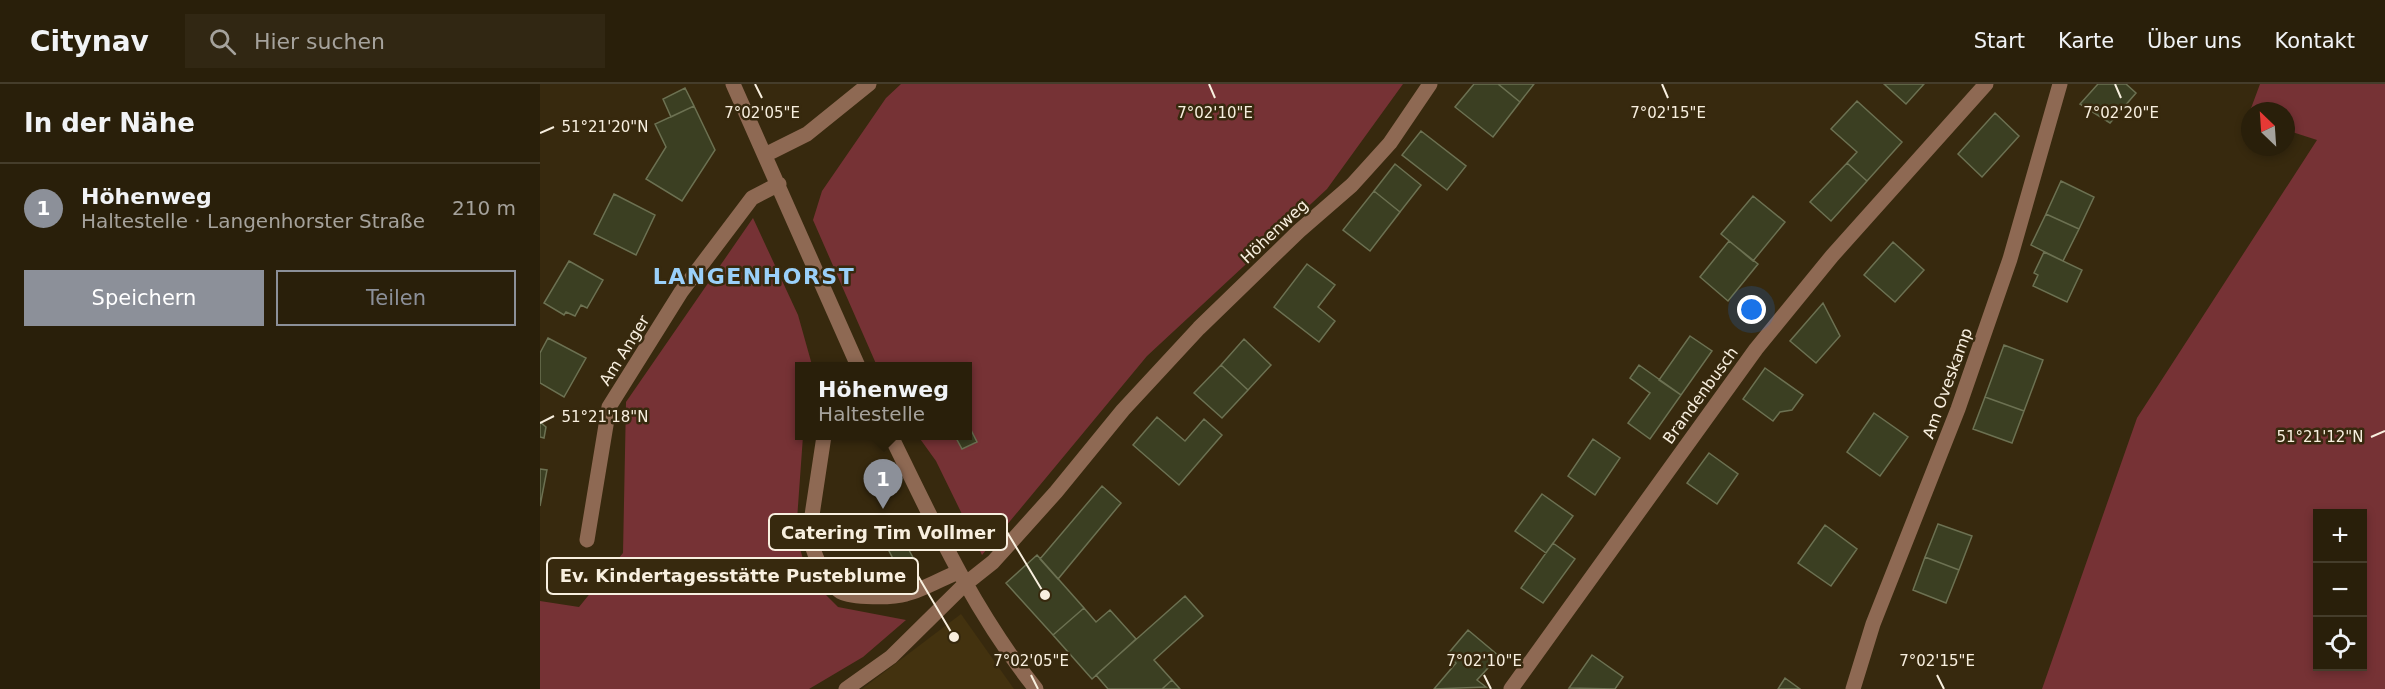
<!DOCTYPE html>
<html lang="de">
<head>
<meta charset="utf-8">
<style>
	:root { --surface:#291f0a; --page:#312713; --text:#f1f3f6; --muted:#a5a29c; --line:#453d2b; --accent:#8c9099 }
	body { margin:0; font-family:"DejaVu Sans",sans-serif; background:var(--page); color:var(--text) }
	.controls { position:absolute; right:18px; bottom:18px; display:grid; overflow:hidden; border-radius:0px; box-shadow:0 3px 9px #0003 }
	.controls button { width:54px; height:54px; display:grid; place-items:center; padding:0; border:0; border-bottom:2px solid var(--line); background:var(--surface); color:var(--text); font:30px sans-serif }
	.compass { position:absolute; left:1701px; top:18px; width:54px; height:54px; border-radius:50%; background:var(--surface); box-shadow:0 3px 9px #0003; rotate:335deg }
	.you { position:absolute; left:1212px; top:226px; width:21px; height:21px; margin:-15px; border:4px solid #fff; border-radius:50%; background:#1a73e8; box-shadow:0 0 0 9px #1a73e833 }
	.badge { display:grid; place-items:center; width:39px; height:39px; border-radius:50%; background:var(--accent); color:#fff; font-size:20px; font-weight:700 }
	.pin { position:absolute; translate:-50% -50px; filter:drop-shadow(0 2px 3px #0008) }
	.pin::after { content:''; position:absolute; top:32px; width:21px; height:18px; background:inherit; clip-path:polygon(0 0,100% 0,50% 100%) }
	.popup { position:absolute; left:255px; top:278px; width:177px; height:78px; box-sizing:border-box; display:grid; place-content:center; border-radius:0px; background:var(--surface); filter:drop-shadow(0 2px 4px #0005); font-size:20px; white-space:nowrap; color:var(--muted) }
	.popup b { font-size:22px; color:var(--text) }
	.popup::after { content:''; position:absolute; left:50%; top:100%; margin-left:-12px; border:12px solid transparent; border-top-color:var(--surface) }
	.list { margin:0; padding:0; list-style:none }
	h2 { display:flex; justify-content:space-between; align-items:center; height:78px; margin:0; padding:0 24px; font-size:26px }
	h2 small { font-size:20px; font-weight:400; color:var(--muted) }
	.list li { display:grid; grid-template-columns:39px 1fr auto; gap:18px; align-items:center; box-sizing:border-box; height:90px; padding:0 24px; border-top:2px solid var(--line) }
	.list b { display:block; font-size:22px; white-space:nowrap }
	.list p { margin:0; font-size:20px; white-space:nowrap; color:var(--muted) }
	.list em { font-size:20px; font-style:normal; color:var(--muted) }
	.actions { display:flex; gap:12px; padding:18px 24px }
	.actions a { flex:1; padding:14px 0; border:2px solid var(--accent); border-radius:0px; text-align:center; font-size:21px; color:var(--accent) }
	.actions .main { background:var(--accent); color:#fff }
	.icon { flex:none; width:33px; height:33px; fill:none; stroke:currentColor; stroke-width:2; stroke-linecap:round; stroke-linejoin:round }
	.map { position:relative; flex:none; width:1845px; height:605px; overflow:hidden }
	header { display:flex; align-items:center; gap:36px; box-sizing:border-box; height:84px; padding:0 30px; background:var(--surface); border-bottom:2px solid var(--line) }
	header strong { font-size:28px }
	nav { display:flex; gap:33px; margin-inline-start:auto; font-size:21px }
	.search { width:420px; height:54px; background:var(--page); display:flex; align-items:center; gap:15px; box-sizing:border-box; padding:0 21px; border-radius:0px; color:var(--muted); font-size:22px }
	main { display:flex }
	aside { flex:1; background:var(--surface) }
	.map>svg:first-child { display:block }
	.built { fill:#43320f }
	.green { fill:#763235; fill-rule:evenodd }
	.building { fill:#3b3f22; stroke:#6c7152; stroke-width:1.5 }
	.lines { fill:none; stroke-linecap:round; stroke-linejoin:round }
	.minor { stroke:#8e6953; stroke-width:15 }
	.ticks { fill:none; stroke:#f8efdf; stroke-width:2 }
	.labels { text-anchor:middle; stroke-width:5; stroke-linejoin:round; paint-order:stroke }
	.street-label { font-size:16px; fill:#f8efdf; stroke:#37290e }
	.district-label { font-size:22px; font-weight:bold; letter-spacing:1.5px; fill:#9ad0f9; stroke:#37290e }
	.ticks-label { font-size:15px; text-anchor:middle; fill:#f8efdf; stroke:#37290e; stroke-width:5; stroke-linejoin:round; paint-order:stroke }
	.leader { fill:none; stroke:#f8efdf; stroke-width:2 }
	.callout-dot { fill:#f8efdf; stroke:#37290e; stroke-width:2 }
	.callout { fill:#37290e; stroke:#f8efdf; stroke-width:2 }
	.callout-label { font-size:18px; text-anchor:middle; font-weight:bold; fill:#f8efdf }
</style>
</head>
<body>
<header>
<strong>Citynav</strong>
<div class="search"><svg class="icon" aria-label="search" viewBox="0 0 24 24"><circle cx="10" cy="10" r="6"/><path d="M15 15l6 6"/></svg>Hier suchen</div>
<nav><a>Start</a><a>Karte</a><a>Über uns</a><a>Kontakt</a></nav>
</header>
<main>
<aside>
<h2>In der Nähe<small></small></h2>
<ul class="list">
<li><span class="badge">1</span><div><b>Höhenweg</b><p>Haltestelle · Langenhorster Straße</p></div><em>210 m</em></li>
</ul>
<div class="actions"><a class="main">Speichern</a><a>Teilen</a></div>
</aside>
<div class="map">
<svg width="1845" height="605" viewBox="0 0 1845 605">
	<rect width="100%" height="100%" fill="#37290e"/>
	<!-- built -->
	<path class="built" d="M421,530L474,605H322Z"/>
	<!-- green -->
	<path class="green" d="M361,0H863L787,105L607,272L442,471L396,377L378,352H427V282H337L273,136L282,107L346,14Z
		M1720,0H1845V605H1502L1597,334L1777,56L1746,46V27H1710ZM1778,430H1822V582H1778Z
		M213,134L258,231L272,281L259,282V352H263L256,450L268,493L298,523L366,536L323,573L269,605H0V517L39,523L83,469L86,318Z"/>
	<!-- building -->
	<path class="building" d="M934,0H958L980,18L953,53L915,23Z
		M958,0H994L980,18Z
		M1344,0H1384L1366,20Z
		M1558,0H1586L1596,9L1570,39L1540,20Z
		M145,4L154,22L131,33L123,15Z
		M1317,17L1362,58L1327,97L1307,79L1317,68L1291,45Z
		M154,22L175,66L142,117L106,95L126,63L115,40Z
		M1455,29L1479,52L1442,93L1418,70Z
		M881,47L926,82L907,106L862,71Z
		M1307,79L1327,97L1291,137L1270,118Z
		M855,80L881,101L860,128L834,107Z
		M1521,97L1554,113L1539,145L1506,130Z
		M834,107L860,128L830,167L803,146Z
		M74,110L115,131L96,171L54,150Z
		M1213,112L1245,138L1213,177L1181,150Z
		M1506,130L1539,145L1523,177L1491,161Z
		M1189,157L1218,180L1188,217L1160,193Z
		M1353,158L1384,186L1355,218L1324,191Z
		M1504,168L1542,186L1527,218L1493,202L1498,191L1494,189Z
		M29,177L63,196L47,224L41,221L35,232L26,228L24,231L4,219Z
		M767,180L795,201L778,223L795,237L779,258L734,223Z
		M1283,219L1300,252L1276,279L1250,257Z
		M1150,252L1172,267L1141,311L1119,296Z
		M8,254L46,274L24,313L0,299V269Z
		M704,255L731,281L708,306L681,281Z
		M1464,261L1503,276L1484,327L1445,313Z
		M681,281L708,306L682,334L654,309Z
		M1099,281L1141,311L1110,355L1088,339L1110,309L1090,294Z
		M1225,284L1263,311L1252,326L1240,328L1233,337L1203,315Z
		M1445,313L1484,327L1472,359L1433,345Z
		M1334,329L1368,353L1340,392L1307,368Z
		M617,333L645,357L664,335L682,351L639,401L593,361Z
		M0,338L6,343L4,354L0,353Z
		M430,344L437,358L422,365L415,352H427V345Z
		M1053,355L1080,374L1055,411L1028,392Z
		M1169,369L1198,390L1177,420L1147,399Z
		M0,385L7,386L0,422Z
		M562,402L581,419L518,495L500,475Z
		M1002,410L1033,432L1006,469L975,447Z
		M1398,440L1432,452L1419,486L1385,473Z
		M1285,441L1317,465L1291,502L1258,479Z
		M364,457L376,479L360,488L348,465Z
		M1013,459L1035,475L1003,519L981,504Z
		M497,471L544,524L513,551L466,499Z
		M1385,473L1419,486L1406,519L1373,506Z
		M645,512L663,532L614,576L632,596L622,605H568L556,591Z
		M544,524L556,538L570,526L596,555L552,595L513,551Z
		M928,546L959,572L937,596L946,603L894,605L916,579L907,571Z
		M1052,571L1083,593L1075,605L1029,604Z
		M1245,594L1260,605H1238Z
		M632,596L640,605H622Z"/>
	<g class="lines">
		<!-- minor -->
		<path class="minor" d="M193,0L318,282
			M225,71L267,50L329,0
			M284,352L269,451C274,470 283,497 301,508C312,514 353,514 366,510C383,506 401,495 418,488
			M351,352C394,440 434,528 496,605
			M47,456L69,323L141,208L212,114L239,100
			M306,605L351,573L424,501L453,478L516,408L583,326L659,244L759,147L812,101L850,59L890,0
			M971,605L1216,265L1292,172L1446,0
			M1313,605L1333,540L1418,325L1470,175L1520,0"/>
	</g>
	<!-- ticks -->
	<path class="ticks" d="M215,0L222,14M669,0L675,14M1122,0L1128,14M1575,0L1581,14M0,49L14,43M0,339L14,332M1831,353L1845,347M491,591L498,605M944,591L951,605M1397,591L1404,605"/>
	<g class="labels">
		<!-- street labels -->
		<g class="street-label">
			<text transform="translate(734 147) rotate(-43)" y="6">Höhenweg</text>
			<text transform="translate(84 266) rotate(-58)" y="6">Am Anger</text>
			<text transform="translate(1407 299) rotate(-70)" y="6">Am Oveskamp</text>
			<text transform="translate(1160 311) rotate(-54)" y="6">Brandenbusch</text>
		</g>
		<!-- district labels -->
		<g class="district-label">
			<text x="214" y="200">LANGENHORST</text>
		</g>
	</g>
	<g class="ticks-label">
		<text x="222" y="34">7°02'05"E</text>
		<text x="675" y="34">7°02'10"E</text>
		<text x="1128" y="34">7°02'15"E</text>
		<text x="1581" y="34">7°02'20"E</text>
		<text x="65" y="48">51°21'20"N</text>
		<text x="65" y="338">51°21'18"N</text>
		<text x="1780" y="358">51°21'12"N</text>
		<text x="491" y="582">7°02'05"E</text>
		<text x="944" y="582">7°02'10"E</text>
		<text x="1397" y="582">7°02'15"E</text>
	</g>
	<!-- callouts -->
	<path class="leader" d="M505 511L467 448M414 553L378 492"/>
	<g class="callout-dot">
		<circle cx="505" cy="511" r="6"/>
		<circle cx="414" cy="553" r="6"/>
	</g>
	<g class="callout">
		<rect x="229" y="430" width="238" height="36" rx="6"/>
		<rect x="7" y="474" width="371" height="36" rx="6"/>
	</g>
	<g class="callout-label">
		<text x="348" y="455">Catering Tim Vollmer</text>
		<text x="193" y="498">Ev. Kindertagesstätte Pusteblume</text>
	</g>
</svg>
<div class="controls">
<button>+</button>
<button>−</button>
<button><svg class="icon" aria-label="locate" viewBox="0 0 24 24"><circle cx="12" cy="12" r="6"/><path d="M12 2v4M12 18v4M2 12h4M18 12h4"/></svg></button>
</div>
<svg class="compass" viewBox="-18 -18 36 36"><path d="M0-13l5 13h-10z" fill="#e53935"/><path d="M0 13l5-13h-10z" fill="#a5a29c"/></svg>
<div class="you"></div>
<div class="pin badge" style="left:343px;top:425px">1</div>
<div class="popup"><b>Höhenweg</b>Haltestelle</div>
</div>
</main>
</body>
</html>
